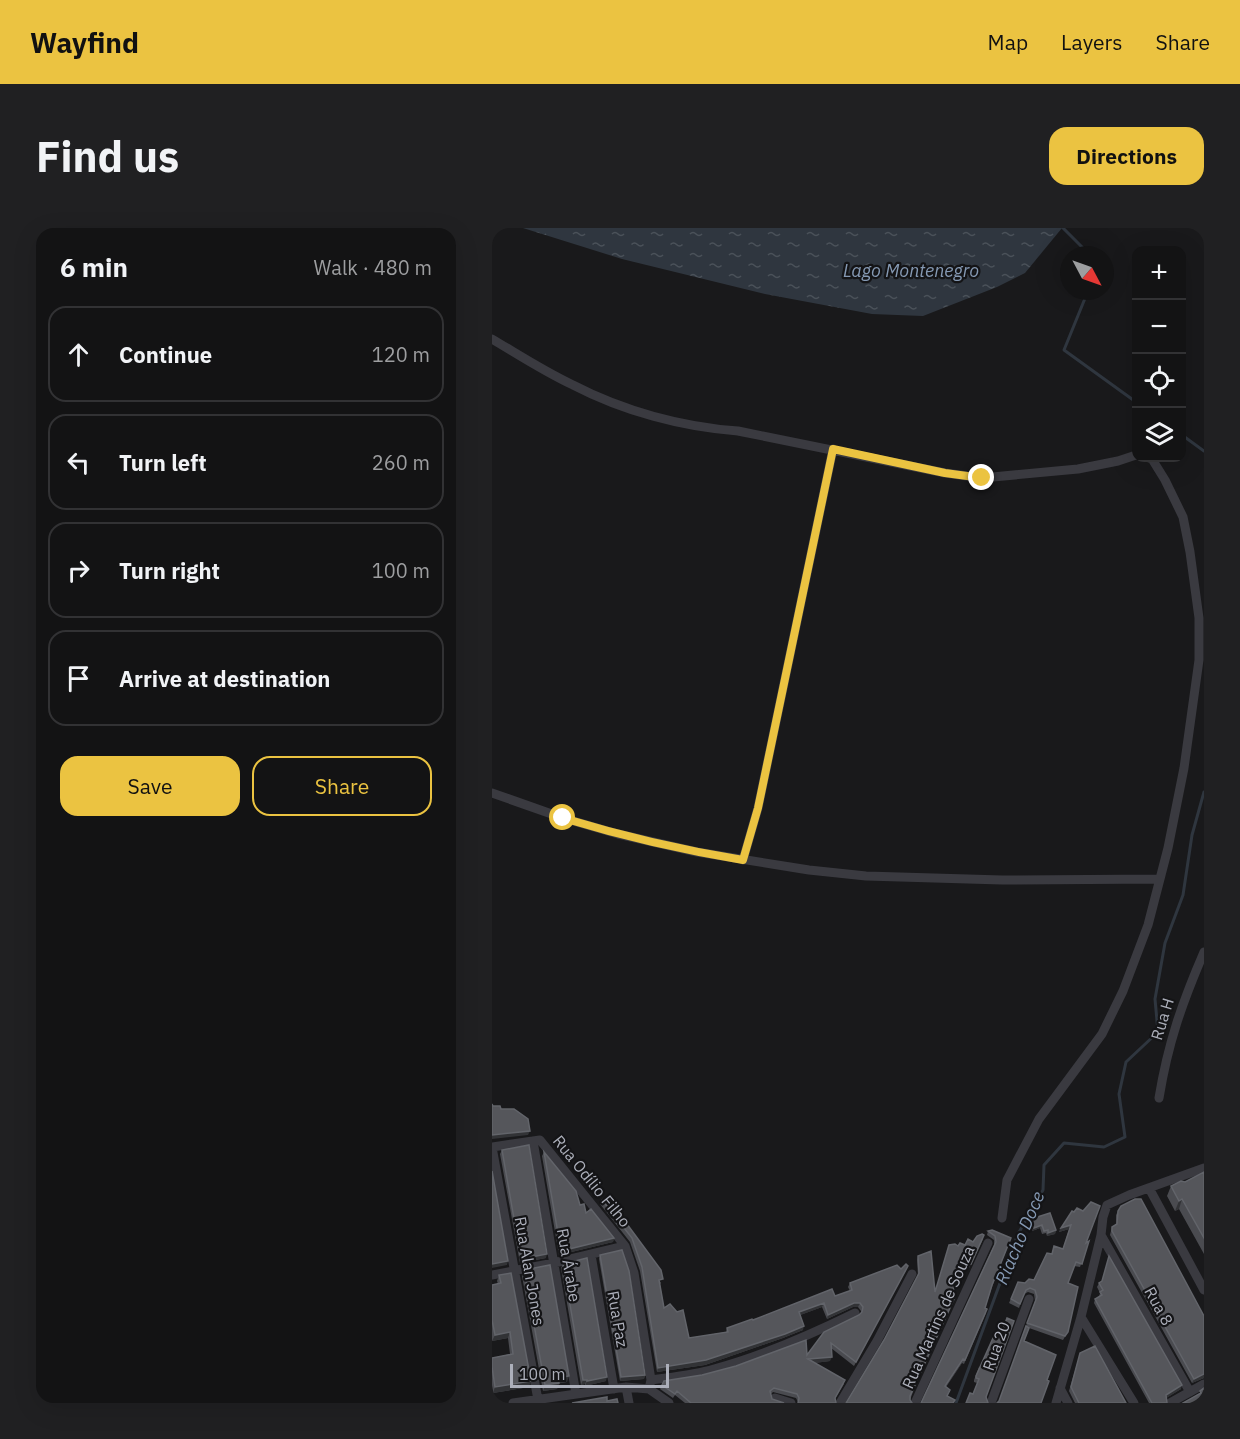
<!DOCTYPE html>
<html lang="en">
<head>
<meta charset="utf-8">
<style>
	:root { --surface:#131314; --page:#202022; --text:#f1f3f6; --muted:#9d9ea0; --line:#323234; --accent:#ebc341 }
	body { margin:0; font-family:"IBM Plex Sans",sans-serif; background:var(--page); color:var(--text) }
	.controls { position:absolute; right:18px; top:18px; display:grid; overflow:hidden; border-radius:12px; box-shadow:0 6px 24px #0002 }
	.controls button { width:54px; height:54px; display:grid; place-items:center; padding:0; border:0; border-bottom:2px solid var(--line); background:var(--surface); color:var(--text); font:30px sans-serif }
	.compass { position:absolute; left:568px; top:18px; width:54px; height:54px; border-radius:50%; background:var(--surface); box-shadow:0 6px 24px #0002; rotate:131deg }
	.scale { position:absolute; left:18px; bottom:15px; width:159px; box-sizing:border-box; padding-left:6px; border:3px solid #acafba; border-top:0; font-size:16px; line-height:21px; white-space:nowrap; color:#acafba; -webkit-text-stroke:4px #141416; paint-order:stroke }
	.stop { position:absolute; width:18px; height:18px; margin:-14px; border:4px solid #ebc341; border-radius:50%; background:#fff }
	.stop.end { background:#ebc341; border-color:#fff; box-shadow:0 2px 6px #0008 }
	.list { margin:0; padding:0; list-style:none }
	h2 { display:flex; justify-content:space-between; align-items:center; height:78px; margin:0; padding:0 24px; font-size:26px }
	h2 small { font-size:20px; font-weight:400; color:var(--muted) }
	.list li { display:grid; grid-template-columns:39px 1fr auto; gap:18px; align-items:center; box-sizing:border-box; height:96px; margin:0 12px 12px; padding:0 12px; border:2px solid var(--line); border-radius:18px }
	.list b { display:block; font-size:22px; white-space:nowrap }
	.list em { font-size:20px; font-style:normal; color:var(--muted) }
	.actions { display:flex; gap:12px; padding:18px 24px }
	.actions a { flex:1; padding:14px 0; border:2px solid var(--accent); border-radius:18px; text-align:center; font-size:21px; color:var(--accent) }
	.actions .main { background:var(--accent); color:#111 }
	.icon { flex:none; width:33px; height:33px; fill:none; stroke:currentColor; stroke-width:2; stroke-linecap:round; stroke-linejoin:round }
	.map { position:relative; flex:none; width:712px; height:1175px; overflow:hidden; border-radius:18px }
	header { display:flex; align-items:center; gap:36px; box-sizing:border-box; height:84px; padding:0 30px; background:var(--accent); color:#111 }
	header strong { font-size:28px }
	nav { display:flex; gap:33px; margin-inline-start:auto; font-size:21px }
	.intro { display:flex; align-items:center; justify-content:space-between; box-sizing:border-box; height:144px; padding:0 36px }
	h1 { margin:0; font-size:42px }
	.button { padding:15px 27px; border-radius:18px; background:var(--accent); color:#111; font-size:21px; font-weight:700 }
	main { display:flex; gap:36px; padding:0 36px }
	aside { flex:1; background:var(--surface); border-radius:18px; box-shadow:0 6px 24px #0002 }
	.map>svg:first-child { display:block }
	.water { fill:url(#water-ripples) }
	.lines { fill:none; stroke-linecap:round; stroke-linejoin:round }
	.stream { stroke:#2f363f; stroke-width:3 }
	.street { stroke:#3a3a40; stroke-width:9 }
	.wall { fill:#4a4b50 }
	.shaded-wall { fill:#323336 }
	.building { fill:#55565b; stroke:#62646a; stroke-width:1.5 }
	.route { stroke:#ebc341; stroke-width:8 }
	.labels { text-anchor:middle; stroke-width:4.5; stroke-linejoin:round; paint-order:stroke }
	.street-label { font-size:16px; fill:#acafba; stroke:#141416 }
	.water-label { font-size:18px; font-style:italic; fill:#8599b3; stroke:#141416 }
</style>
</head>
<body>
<header>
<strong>Wayfind</strong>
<nav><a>Map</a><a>Layers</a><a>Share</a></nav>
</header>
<div class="intro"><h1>Find us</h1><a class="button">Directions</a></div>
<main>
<aside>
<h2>6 min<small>Walk · 480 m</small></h2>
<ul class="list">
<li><svg class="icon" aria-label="ahead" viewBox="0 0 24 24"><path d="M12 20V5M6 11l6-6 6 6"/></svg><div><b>Continue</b></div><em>120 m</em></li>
<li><svg class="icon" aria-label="left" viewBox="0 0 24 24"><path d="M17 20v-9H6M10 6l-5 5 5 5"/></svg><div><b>Turn left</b></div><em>260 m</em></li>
<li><svg class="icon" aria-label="right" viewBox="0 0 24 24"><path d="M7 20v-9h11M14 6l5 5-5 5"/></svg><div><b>Turn right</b></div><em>100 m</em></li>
<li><svg class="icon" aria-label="arrive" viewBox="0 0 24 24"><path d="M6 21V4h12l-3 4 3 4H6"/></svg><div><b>Arrive at destination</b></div></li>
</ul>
<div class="actions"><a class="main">Save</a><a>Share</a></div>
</aside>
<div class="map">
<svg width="712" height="1175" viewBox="0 0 712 1175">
	<defs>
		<pattern id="water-ripples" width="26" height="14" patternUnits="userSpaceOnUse" patternTransform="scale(1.5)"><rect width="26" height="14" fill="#2f363f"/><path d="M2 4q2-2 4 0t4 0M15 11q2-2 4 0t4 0" fill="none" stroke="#4a5159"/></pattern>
	</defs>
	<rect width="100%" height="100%" fill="#19191b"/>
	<!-- water -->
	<path class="water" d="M31,0H570L533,45L505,59L431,88L380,86L273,66L130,31Z"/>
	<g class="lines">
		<!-- stream -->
		<path class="stream" d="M571,0L598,27
			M596,63L572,122L644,174
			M690,207L712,223
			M464,1175L526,1006L551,962L552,937L572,915L612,919L633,909L627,866L634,834L666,804L663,771L673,715L691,667L700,607L712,564"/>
		<!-- street -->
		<path class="street" d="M0,111C27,127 53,144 81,157C131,183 190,199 246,203L453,245L490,250L586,241L626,233L644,227
			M0,565L71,590L126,606L205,624L317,642L374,648L510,652L668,651
			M251,632L266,580L341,221
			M667,870C676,815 690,775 712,724
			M41,913L84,1166
			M0,919L48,912L133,1018L142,1045L159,1152
			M0,919L46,1172
			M657,960L712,1062
			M510,990L515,952L547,891L610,806L631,763L656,697L676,620L692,540L707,432V390L698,324L691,289L673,252L660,231L657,230
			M609,1007L698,1164
			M99,1027L122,1161
			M0,1047L62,1035L133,1018
			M589,1089L642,1175
			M134,1159L137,1175
			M568,1160L576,1175
			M157,1161L159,1152C180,1149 202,1147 222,1141C271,1128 318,1107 363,1085
			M157,1161L177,1175
			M283,1170L299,1175
			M21,1175L134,1159L157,1161
			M348,1175L385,1113L420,1046
			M423,1175L496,1015
			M499,1175L537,1071
			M564,1175L589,1089L609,1007L611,989L615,977L637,967L712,940
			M678,1175L712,1156"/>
	</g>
	<!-- wall -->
	<path class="wall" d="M68,921L79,931L75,934L67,924Z
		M10,922L54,1030L28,1035L8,926Z
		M52,924L88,977L94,985L122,1010L121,1014L67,1027L50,928Z
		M712,944V1026L687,981L683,983L675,968L679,958L693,954Z
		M89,948L98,954L93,957L88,951Z
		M115,969L169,1055L168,1056L172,1080L197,1110L234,1104L235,1100L343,1068L358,1063L356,1059L358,1055L409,1041L414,1042L362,1138L339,1120L338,1133L322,1135L352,1156L343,1171L306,1174L304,1170L281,1164L279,1166L280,1171L292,1175H193L183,1167L181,1170L168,1161L170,1157L210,1147L315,1127L367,1087L369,1085V1083L366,1079H361L335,1091L330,1079L308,1087L311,1102L291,1110L213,1137L165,1144L148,1043L138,1014L108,976L110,972Z
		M580,983L594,1015L597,1013L588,1039L582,1038L576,1055L574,1107L571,1112L537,1100L532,1113L555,1152L507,1173L543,1073L542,1066L536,1064L532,1066L527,1080L517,1075L526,1054L533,1055L542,1052L560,1026L571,1021L577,1001L567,1004L569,1000Z
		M626,983L712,1088V1150L700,1155L618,1007L620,999L624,997V987Z
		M539,991L564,1002L563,1006L555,1008L554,1005L550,1006L548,1000L540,1003L538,995Z
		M496,1003L519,1010L500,1059L493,1080L494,1085L472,1136L470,1135L454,1159L456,1168L429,1175L502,1017V1012L495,1007Z
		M491,1011L477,1040L468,1037L467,1040L418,1172L355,1174L392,1112L426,1048L425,1032L426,1028L443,1064L466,1018Z
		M108,1027L153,1147L152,1151L128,1153L107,1031Z
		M71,1036L114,1153L93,1158V1156L89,1157L69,1040Z
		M32,1042L75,1154L67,1155L65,1161L51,1163L30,1048Z
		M7,1047L37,1159L1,1165L0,1158V1130L18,1126L16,1110L0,1113V1057L6,1056L5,1053Z
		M607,1055L689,1161L674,1170L675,1175H657L602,1075L603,1071L607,1069L608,1065L605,1059Z
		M587,1129L634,1175H583L577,1163Z
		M487,1139L494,1169L481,1166L485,1155L482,1154V1152Z"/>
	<!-- shaded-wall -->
	<path class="shaded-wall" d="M38,903L36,907L0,911V907Z
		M690,971L687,981L683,983L687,973Z
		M550,997L548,1000L540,1003L542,1000Z
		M579,997L577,1001L567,1004L569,1000Z
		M564,1002L563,1006L555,1008L556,1005Z
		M122,1010L121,1014L67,1027L69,1023Z
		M55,1026L54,1030L28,1035L29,1031Z
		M16,1033L15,1037L0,1040V1036Z
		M332,1075L330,1079L306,1088L307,1084Z
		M362,1075H368L366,1079H361L335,1091L336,1087Z
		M312,1098L311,1102L291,1110L213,1137L165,1144L166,1140Z
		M18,1104L16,1110L0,1113L3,1107Z
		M340,1129L338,1133L315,1136L316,1131Z
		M471,1131L470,1135L451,1162L453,1158Z
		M712,1146V1150L700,1155L702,1151Z
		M153,1147L152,1151L128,1153L129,1149Z
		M77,1148L75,1154L64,1156L66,1150Z
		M115,1149L114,1153L93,1158L95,1153Z
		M91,1152H95L93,1156L89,1157Z
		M39,1153L37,1159L1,1165L3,1159Z
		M67,1155L65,1161L51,1163L53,1157Z
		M690,1157L689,1161L673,1171L674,1167Z"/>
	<!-- building -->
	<path class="building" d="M0,876L1,878H8L9,881H22L36,891L38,903L0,907Z
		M37,917L55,1026L29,1031L10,922Z
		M72,920L81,927L76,931L68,921Z
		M52,924L84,963L88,977L92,976L94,985L99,981L122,1010L69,1023Z
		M0,943L16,1033L0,1036Z
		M94,944L99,950L94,954L89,948Z
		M712,944V1010L690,971L687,973L679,958L689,953L693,954Z
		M115,969L169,1042L171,1051L167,1052L172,1080L178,1076L185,1084L191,1082L197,1110L236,1104L235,1100L260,1091L261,1092L340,1061L343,1068L360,1062L358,1055L405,1037L409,1041L414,1036L416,1038L364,1134L339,1115L340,1129L316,1131L353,1152L343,1170L344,1175H306L307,1170L305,1166L282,1160L278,1163L280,1171L292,1175H199L185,1163L183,1166L170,1157L172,1153L210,1147L244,1138L314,1112L315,1127L332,1104L367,1087L370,1084L371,1079L368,1075H362L336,1087L332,1075L307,1084L312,1098L293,1106L214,1132L166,1140L150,1039L140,1010L110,972Z
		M643,971H649L712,1088V1146L702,1151L620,1003V999L625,996L626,983L629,978Z
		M599,974L608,978L594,1015L597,1013L590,1036L584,1034L576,1055L586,1059L576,1104L573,1108L535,1095L545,1069L543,1062L538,1060L534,1062L528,1076L519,1071L526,1054L533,1055L537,1051L542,1052L555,1025L560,1026L562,1018L571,1021L579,997L569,1000L580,983L582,984L585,980L591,983Z
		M558,985L564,1002L556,1005V1002L552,1003L550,997L542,1000L539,991Z
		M500,1002L519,1010L500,1057L493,1080L495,1081L473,1132L471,1131L453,1158L458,1162L455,1168L463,1172L461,1175H429L504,1014L503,1008L496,1003Z
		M490,1006L492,1007L479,1036L469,1033L467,1038L460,1068L463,1069L418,1168V1172L420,1175H354L392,1112L427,1045L426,1028L439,1023L443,1064L457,1017L463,1016L466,1018L468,1015L473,1017L476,1011L481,1014L485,1008Z
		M130,1022L137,1043L153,1147L129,1149L108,1027Z
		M617,1028L690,1157L674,1167L675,1175H660L603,1071L610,1067L608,1064L611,1062L607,1055L610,1053Z
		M95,1030L115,1149L95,1153V1152H91L71,1036Z
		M58,1037L77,1148L66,1150L67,1155L53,1157L32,1042Z
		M19,1045L39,1153L3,1159L0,1139V1130L21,1126L18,1104L3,1107L0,1092V1057L9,1055L7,1047Z
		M515,1090L522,1093L494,1169L496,1175H474L478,1165L481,1166L487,1151L484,1150V1148L501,1110L503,1107L508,1109Z
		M534,1098L537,1100L532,1113L564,1127L555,1152L557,1153L549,1175H505L507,1173Z
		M603,1118L634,1175H587L579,1159L588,1125Z
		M712,1160V1175H691L709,1165L708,1163Z
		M115,1169V1173L125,1171L126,1175H80Z"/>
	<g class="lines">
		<!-- route -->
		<path class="route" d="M71,590C130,608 190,622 251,632L266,580L341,221L453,245L490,250"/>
	</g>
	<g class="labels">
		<!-- street labels -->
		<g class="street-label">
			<text transform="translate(670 791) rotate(-73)" y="6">Rua H</text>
			<text transform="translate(100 953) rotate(51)" y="6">Rua Odílio Filho</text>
			<text transform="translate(77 1037) rotate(80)" y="6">Rua Árabe</text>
			<text transform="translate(38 1043) rotate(80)" y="6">Rua Alan Jones</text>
			<text transform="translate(667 1078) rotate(61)" y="6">Rua 8</text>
			<text transform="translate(446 1089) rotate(-66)" y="6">Rua Martins de Souza</text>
			<text transform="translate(126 1091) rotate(80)" y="6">Rua Paz</text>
			<text transform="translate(504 1118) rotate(-70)" y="6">Rua 20</text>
		</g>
		<!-- water labels -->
		<g class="water-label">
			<text x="419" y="49">Lago Montenegro</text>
			<text transform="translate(528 1010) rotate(-67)" y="6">Riacho Doce</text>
		</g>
	</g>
</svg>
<div class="controls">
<button>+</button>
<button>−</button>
<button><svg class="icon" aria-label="locate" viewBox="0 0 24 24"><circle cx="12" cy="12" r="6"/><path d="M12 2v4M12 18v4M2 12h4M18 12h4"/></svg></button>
<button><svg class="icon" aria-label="layers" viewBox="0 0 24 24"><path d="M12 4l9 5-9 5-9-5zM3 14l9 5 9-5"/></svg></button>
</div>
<svg class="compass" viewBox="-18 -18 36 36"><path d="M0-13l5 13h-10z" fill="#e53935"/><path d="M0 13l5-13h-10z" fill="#9d9ea0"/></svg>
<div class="scale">100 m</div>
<div class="stop" style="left:71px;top:590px"></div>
<div class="stop end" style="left:490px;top:250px"></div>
</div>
</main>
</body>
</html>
